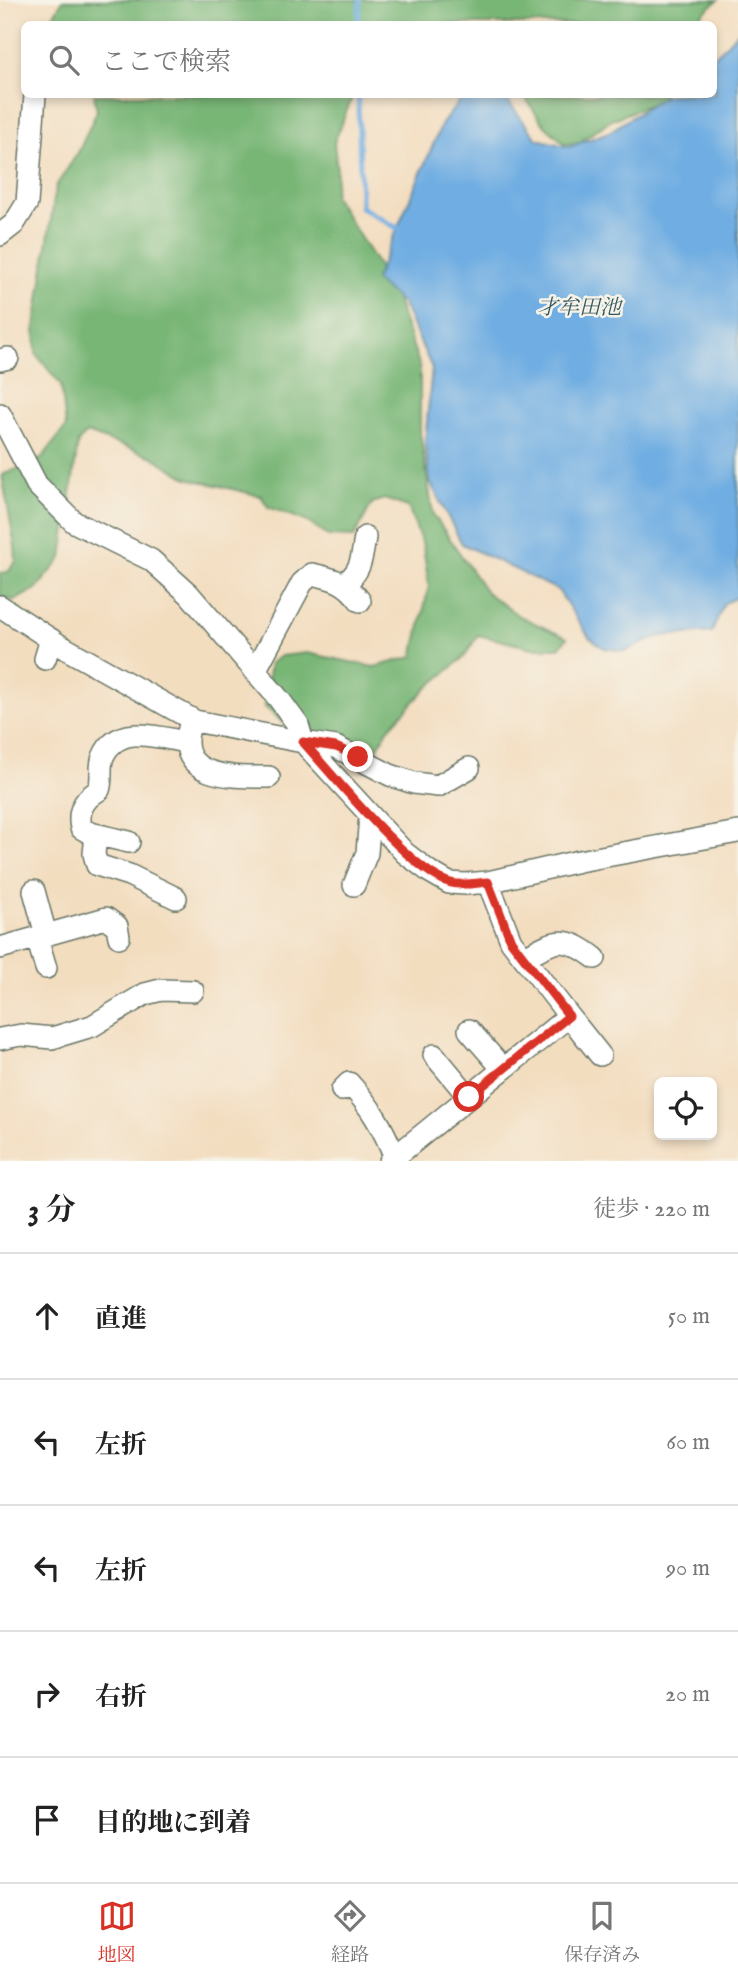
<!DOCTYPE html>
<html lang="ja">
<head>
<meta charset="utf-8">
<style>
	:root { --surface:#fff; --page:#f6f6f6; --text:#222; --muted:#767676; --line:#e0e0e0; --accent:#d93025 }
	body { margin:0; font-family:"IM FELL English","Noto Serif JP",serif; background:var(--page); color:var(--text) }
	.controls { position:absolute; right:21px; bottom:21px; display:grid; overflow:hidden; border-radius:10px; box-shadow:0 4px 10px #0003 }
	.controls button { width:63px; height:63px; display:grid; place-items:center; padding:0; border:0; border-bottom:2px solid var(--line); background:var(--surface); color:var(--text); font:35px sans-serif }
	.stop { position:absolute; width:21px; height:21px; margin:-16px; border:5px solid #d93025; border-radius:50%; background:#fff }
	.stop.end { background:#d93025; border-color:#fff; box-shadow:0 2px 7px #0008 }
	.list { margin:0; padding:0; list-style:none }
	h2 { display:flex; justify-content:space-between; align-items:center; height:91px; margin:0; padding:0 28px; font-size:30px }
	h2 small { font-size:23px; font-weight:400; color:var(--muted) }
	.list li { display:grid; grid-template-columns:46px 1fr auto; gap:21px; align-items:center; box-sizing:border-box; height:126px; padding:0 28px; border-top:2px solid var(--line) }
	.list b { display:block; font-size:26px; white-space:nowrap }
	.list em { font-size:23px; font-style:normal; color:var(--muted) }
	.icon { flex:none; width:38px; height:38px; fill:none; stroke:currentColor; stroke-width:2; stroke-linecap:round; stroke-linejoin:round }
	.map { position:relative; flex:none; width:738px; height:1161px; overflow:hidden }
	.search { position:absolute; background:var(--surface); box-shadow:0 4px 10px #0003; left:21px; right:21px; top:21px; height:77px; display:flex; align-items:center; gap:18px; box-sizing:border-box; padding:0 24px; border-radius:10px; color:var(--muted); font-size:26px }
	.sheet { height:721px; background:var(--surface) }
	nav { display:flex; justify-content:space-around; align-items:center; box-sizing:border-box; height:98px; border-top:2px solid var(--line); background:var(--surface); font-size:19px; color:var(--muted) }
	nav a { display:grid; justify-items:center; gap:4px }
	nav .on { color:var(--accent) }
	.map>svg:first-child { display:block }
	.forest { fill:#78b676; stroke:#4c7a55; stroke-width:2 }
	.water { fill:#6fade2; stroke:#47758b; stroke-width:2 }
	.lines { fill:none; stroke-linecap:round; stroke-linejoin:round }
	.stream { stroke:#6fade2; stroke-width:5 }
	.street-casing { stroke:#697565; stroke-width:24 }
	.street { stroke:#fff; stroke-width:21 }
	.route { stroke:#d93025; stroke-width:9 }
	.labels { text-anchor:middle; stroke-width:5; stroke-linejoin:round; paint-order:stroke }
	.water-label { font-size:21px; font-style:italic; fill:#335960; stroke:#f7f3e8 }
</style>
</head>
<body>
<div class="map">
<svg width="738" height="1161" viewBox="0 0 738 1161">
	<rect width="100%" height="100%" fill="#f7f3e8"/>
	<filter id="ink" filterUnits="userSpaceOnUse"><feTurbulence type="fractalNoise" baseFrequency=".0143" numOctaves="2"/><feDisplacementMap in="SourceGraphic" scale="14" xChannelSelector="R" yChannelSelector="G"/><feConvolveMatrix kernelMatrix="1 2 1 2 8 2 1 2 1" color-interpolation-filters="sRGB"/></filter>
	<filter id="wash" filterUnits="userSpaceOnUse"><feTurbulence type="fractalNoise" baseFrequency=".00686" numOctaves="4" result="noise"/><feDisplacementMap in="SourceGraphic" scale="28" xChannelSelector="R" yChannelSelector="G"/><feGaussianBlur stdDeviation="1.57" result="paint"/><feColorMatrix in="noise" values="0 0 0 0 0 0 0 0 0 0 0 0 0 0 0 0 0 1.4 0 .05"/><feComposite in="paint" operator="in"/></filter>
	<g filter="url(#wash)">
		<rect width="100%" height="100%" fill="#f3ddbf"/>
		<!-- forest -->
		<path class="forest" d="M63,0H718L702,14L698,24H48Z
			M94,95H353L334,143L337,170L334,196L393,289L420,367V433L433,514L486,592L519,616L567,638L559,648H532L478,635L465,656L424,691L388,729L370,762L294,732L264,706L270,663L281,656L307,653L374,667L413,657L429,586L423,546L408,507L384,499L372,503L354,537L328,536L306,521L268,507L261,496L187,478L151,456L87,433L78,442L62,558L36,589L14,601L0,596V573L8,572L16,561L15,546L2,475L41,459L66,427L61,385L36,354L35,327L56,186L79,151L97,111Z
			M523,95H674L611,120L578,143L565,144L545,126Z"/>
		<!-- water -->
		<path class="water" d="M738,32V597L724,603L712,632L661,636L625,651L604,648L589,637L558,590L462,544L430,482L425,443L432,368L403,304L375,280L442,124L464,95L504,96L537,139L569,147L609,132L666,95L714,94V57Z"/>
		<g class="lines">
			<!-- stream -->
			<path class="stream" d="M358,24L360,0
				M358,94L361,207L402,231"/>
		</g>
	</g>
	<g filter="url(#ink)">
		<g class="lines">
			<defs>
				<path id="street" d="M0,235L14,224L27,203L35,95
					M0,360L8,358
					M0,414L37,485L74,522L151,560L189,594L279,699L298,725L303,742L336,747L390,775L414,783L438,786L469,768
					M343,584C361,573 362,558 365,537
					M0,606L61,646L195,721L303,742L405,853L430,872L449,883L465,884L488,882L579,861L738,832
					M45,659L51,639
					M255,671L302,583L312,574C335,579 346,582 360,601
					M189,728C175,780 236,777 269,777
					M96,835L94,854L97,865L129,875L176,898
					M129,842L90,833L81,828C77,810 84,799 99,790C103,779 99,766 103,757C117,723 158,737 185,742
					M354,885L367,853L370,815
					M34,891L46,935
					M37,938L46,968
					M0,948L106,918L117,926L119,937
					M524,958C555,939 565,935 595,958
					M569,1016L600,1055
					M469,1030L503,1069
					M0,1039L21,1035L52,1038L92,1026L145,994L161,990L193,991
					M434,1055L469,1097
					M342,1090L349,1083C371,1107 382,1126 395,1157
					M390,1161L569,1016L511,941L488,882"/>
			</defs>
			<!-- street casing -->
			<use href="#street" class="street-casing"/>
			<!-- street -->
			<use href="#street" class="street"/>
		</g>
	</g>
	<g class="lines" filter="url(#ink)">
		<!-- route -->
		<path class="route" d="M358,757L336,747L303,742C333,775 412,873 451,883C463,886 476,883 488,882L511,941L569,1016L469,1097"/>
	</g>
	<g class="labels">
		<!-- water labels -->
		<g class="water-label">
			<text x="579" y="314">才牟田池</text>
		</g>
	</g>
</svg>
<div class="controls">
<button><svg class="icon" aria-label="locate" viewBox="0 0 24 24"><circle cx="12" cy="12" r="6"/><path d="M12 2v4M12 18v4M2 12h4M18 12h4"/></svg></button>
</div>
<div class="stop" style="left:469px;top:1097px"></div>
<div class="stop end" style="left:358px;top:757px"></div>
<div class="search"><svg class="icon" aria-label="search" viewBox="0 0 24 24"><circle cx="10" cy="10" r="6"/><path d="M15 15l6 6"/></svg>ここで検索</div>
</div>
<section class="sheet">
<h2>3 分<small>徒歩 · 220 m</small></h2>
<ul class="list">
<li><svg class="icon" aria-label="ahead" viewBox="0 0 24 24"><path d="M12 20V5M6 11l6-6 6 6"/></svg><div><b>直進</b></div><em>50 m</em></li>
<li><svg class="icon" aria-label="left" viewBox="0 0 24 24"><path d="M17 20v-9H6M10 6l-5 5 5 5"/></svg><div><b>左折</b></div><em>60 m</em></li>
<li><svg class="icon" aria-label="left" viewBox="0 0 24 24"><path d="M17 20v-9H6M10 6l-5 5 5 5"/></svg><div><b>左折</b></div><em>90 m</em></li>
<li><svg class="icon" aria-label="right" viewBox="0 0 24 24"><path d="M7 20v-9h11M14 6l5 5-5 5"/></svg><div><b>右折</b></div><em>20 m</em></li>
<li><svg class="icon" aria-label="arrive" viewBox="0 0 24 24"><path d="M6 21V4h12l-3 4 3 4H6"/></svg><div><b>目的地に到着</b></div></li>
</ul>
</section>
<nav>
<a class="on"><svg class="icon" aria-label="map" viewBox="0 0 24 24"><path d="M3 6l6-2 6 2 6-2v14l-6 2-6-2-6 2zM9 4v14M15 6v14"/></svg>地図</a>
<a><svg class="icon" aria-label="directions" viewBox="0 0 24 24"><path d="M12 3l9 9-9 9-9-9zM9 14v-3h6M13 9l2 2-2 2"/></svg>経路</a>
<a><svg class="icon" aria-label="saved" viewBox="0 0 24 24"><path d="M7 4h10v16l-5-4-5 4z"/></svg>保存済み</a>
</nav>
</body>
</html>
